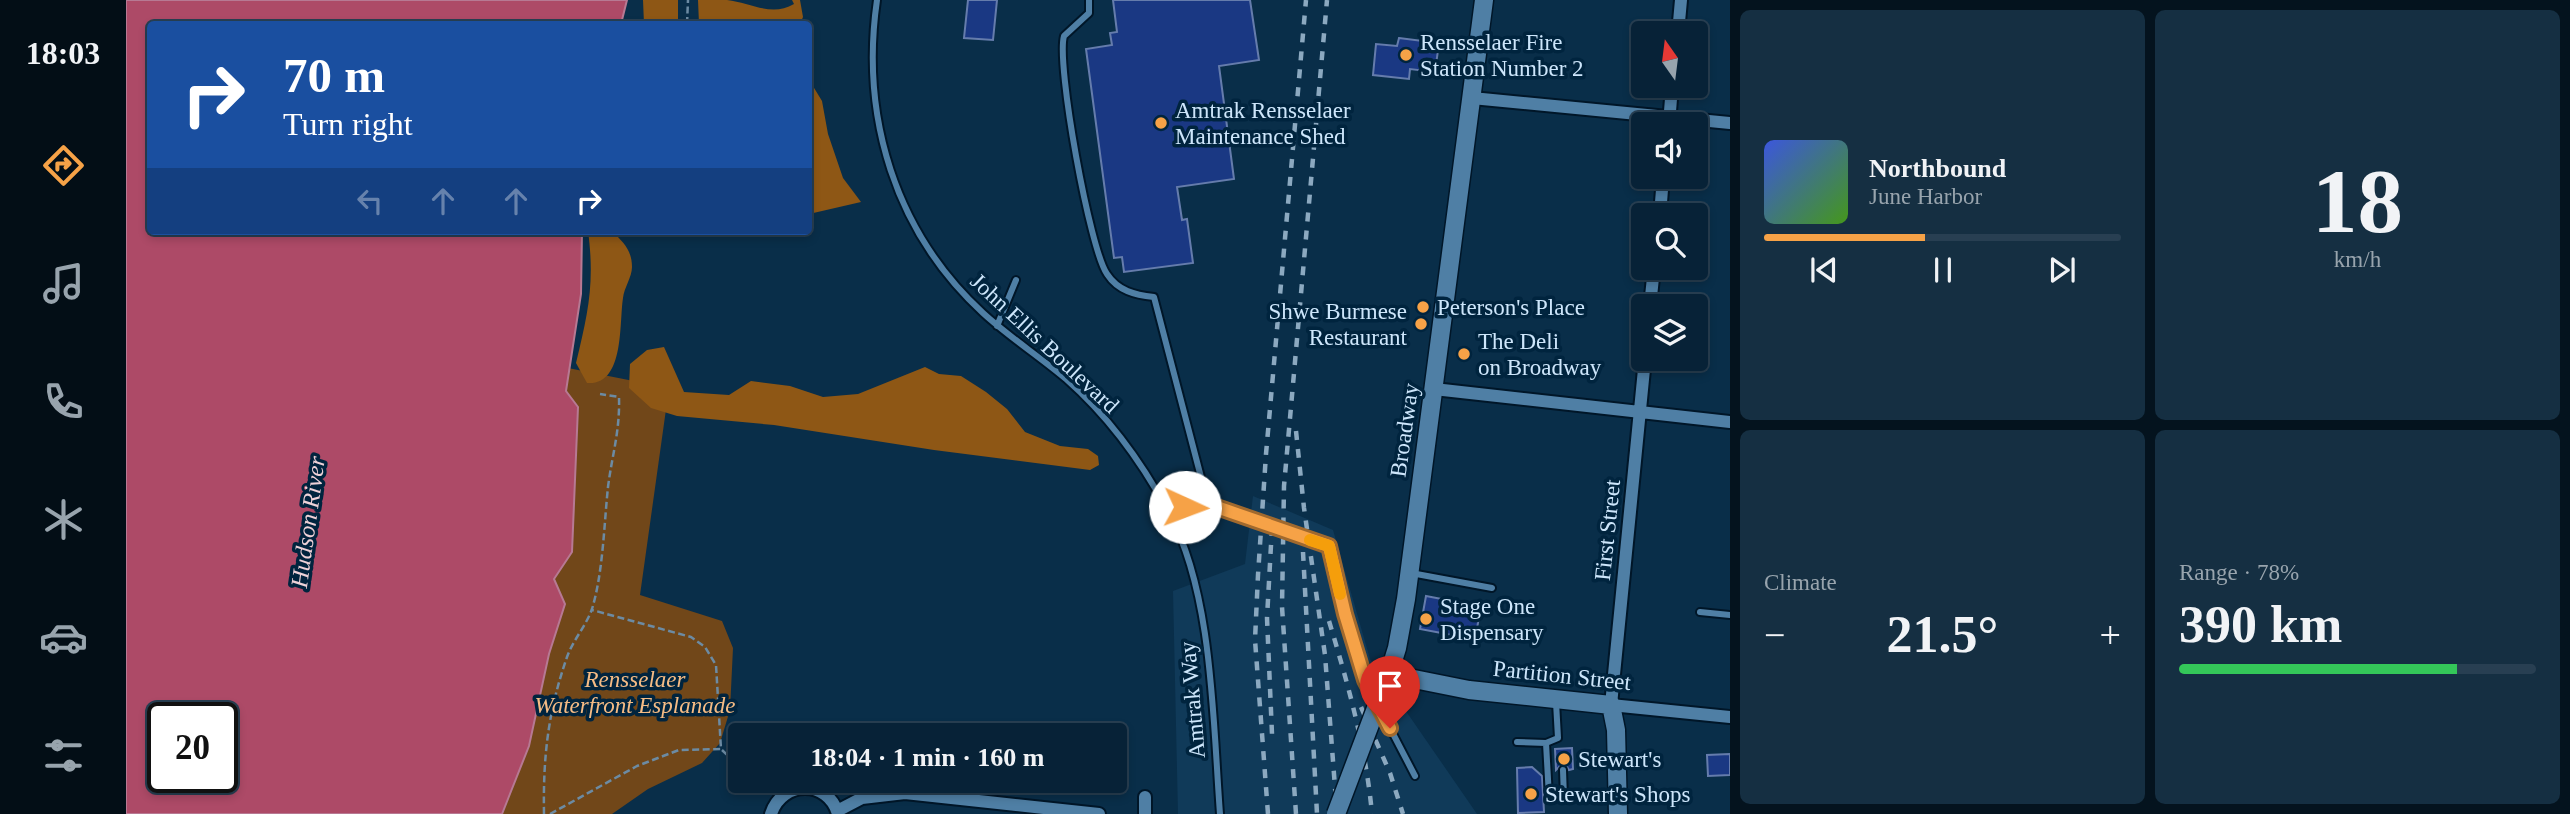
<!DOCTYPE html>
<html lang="en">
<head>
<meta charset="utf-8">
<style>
	body { margin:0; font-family:"Times New Roman",serif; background:#152f42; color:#f1f3f6; height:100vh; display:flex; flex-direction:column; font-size:26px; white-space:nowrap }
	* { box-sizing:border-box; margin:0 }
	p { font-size:23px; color:#98a4ad }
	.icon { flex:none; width:38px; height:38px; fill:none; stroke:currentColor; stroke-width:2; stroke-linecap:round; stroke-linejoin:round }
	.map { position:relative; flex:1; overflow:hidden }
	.details { display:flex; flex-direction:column; gap:10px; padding:10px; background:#04131e; width:840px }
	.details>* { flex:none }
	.top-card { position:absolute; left:21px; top:21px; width:665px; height:214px; border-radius:7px; box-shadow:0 4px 10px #0003,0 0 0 2px #283f52; background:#1a4fa0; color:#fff; overflow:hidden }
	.needle { width:46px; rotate:346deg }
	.fabs { position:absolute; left:1505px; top:21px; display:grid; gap:14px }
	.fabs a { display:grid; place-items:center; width:77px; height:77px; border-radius:7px; background:#072237; box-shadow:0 4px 10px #0003,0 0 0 2px #283f52; font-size:35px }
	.speed { position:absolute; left:21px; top:702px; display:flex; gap:14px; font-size:35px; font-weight:700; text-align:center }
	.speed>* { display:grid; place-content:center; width:91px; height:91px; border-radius:50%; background:#072237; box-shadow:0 4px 10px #0003,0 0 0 2px #283f52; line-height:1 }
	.speed .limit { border:4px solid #111; border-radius:10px; background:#fff; color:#111 }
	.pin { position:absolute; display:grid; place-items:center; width:60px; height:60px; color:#fff; margin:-72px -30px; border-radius:50% 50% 50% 0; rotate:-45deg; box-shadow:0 0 7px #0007 }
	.pin .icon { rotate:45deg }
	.me { position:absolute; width:77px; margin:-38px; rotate:92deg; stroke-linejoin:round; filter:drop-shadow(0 0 5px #0008) }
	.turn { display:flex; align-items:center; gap:24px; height:147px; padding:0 21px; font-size:32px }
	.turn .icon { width:91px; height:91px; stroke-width:2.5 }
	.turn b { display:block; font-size:49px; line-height:60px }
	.lanes { display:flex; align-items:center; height:66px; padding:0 21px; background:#0003; justify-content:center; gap:35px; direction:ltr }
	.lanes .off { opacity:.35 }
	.big { font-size:52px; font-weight:800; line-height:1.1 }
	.details .tile { flex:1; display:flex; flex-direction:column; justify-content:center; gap:10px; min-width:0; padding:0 24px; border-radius:10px; background:#152f42 }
	.details .dial { align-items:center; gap:0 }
	.dial b { font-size:91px; line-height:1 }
	.song { display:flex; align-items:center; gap:21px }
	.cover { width:84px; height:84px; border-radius:10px; background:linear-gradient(135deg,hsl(230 70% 55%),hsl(100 70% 35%)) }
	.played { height:7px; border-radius:4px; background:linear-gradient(90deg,#f6a247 45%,#283f52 45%) }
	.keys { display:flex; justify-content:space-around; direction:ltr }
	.heat { display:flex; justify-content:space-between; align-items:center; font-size:38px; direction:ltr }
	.charge { height:10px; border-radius:5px; background:linear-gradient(90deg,#34c759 78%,#283f52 0) }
	.details .tiles { flex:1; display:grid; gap:10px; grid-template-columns:repeat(2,1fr) }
	.trip { position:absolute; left:602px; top:723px; width:399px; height:70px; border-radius:7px; background:#072237; box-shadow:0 4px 10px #0003,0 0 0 2px #283f52; font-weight:800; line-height:70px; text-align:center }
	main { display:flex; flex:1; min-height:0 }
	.dock { display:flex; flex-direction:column; width:126px; justify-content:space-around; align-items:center; background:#030e16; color:#98a4ad }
	.dock .icon { width:49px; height:49px }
	.dock .on { color:#f6a247 }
	.dock b { font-size:32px; color:#f1f3f6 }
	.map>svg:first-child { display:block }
	.built { fill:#103a59 }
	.green { fill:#714719 }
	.forest { fill:#8e5715 }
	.water { fill:#ad4a67; stroke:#b77993; stroke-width:2; fill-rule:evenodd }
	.building { fill:#1a3883; stroke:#657cac; stroke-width:2 }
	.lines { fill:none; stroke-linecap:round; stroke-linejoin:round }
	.lane-casing { stroke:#001628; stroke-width:10 }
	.street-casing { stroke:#001628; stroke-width:16 }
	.secondary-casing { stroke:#001628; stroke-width:21 }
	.path { stroke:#6c8ba3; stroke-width:2.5; stroke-dasharray:7 3.5; stroke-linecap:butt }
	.lane { stroke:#4f7fa5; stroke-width:6 }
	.street { stroke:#4f7fa5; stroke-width:12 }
	.secondary { stroke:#4f7fa5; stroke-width:18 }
	.rail { stroke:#8ca9c0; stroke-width:4.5; stroke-dasharray:9 9; stroke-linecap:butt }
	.secondary-bridge-casing { stroke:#001628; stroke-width:21; stroke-linecap:butt }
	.secondary-bridge { stroke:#4f7fa5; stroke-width:18 }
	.route-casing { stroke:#a0692e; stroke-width:18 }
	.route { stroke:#f6a247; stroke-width:12 }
	.slow { stroke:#f59e0b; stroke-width:12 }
	.poi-dot { fill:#f6a247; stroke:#00243e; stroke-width:2.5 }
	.labels { text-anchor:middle; stroke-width:7; stroke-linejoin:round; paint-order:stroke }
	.poi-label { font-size:23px; fill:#cde6fb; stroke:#00243e; text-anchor:start }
	.street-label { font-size:23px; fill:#cde6fb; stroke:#00243e }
	.park-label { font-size:23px; font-style:italic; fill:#f5bc85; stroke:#00243e }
	.water-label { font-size:24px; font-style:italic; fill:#eed2d8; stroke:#00243e }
</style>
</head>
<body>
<main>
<nav class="dock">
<b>18:03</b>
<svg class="icon on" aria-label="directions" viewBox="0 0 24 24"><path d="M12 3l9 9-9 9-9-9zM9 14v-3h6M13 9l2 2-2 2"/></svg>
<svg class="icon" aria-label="music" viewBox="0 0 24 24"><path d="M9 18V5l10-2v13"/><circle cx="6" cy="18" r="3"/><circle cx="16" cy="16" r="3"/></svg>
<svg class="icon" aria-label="phone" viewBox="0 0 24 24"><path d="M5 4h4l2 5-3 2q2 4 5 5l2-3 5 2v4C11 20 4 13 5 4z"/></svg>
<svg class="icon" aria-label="climate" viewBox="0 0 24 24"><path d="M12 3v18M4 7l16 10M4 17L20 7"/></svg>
<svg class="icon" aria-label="car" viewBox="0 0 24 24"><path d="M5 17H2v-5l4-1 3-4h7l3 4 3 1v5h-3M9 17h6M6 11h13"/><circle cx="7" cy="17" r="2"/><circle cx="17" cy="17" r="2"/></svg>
<svg class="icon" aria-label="filters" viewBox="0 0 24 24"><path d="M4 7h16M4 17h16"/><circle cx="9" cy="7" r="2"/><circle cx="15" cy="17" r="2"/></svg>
</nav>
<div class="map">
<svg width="1604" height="814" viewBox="0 0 1604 814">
	<rect width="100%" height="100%" fill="#092e49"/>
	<path class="built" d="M1127,496L1207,530L1244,659L1351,814H1052L1047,591L1119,564Z"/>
	<path class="green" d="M442,368L543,388L514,595L596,621L607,648L604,710L594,743L576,763L522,789L486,814H376L403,746L423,654L439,604L428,579L446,552L452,407L440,391Z"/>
	<path class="forest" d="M517,0H552V24H518Z
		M572,0C582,0 592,0 601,0C625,3 646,17 668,4L666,0H674L677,17L674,24H573Z
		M682,78L696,101L702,134L717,178L735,202L683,214Z
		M462,231H486C497,242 506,250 506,267C506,277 498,288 497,298C493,323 499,386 461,383L450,363C462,313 469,283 462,231Z
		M538,347L558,392L603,395L625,381L664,386L697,397L732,394L799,367L813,374L835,376L860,392L881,409L899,432L934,446L962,449L972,456L973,465L964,470L808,450L648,425L551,416L525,408L503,388L504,364L521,350Z"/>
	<path class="water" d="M0,0H501L495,24H24V231H456L455,294L440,391L452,407L446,552L428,579L439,604L423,654L403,746L376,814H0ZM37,718H96V777H37Z"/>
	<path class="building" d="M842,0H871L867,40L838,38Z
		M987,0H1124L1133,60L1093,66L1108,179L1051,187L1056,220L1061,219L1067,263L998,272L996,257L988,258L960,49L986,45L984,33L991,32Z
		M1273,38L1313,43L1309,72L1284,69L1283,79L1247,75L1250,44L1271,46Z
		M1300,596L1347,605L1346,609L1354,610L1351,629L1344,628L1342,638L1294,629Z
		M1446,748L1447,769L1443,770L1440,765L1436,764L1430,770L1429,749Z
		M1604,754V775L1582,776L1581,755Z
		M1406,767L1416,776L1418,812L1392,813L1391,768Z"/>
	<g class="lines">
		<g class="lane-casing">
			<path id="lane" d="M751,0C734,117 769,232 857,313C883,337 913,356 940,379C982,416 1017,464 1043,513C1087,593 1087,723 1094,814
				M963,0V13L938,36C930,64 964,250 981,274C992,291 1009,295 1028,297L1082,504
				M871,326L890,280
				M1045,516L1065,504L1076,503L1203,546L1219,614L1239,680L1289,776
				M1285,573L1366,588
				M1574,612L1604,615
				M1430,702L1432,738L1420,743L1423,797L1491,800
				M1391,742L1420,743
				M1437,770L1438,798"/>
		</g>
		<g class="street-casing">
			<path id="street" d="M1552,33L1555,0
				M1346,98L1604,123
				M1543,124L1546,86
				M1534,215L1537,177
				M1524,306L1528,268
				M1519,359L1485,705L1604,717
				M1308,389L1604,422
				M711,811L736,798L779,793L973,814
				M645,814C656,780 702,779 712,814
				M1019,814V797"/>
		</g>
		<g class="secondary-casing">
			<path id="secondary" d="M1358,0L1280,599L1271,648L1263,674L1343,690L1485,705L1490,730L1492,814"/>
		</g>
		<path class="path" d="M561,24L562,0
			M596,750L614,767
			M630,780L644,793
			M418,814C417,756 422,712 441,657C447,640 460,626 466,609C477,573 478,525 482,487C486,455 494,432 493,397L474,394
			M424,814L511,766L553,750L595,749L590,665L579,647L565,637L466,610"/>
		<use href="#lane" class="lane"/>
		<use href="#street" class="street"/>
		<use href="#secondary" class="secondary"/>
		<path class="rail" d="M1170,431L1178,508L1199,655L1211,814
			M1146,527L1141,618L1146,734
			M1177,552L1191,814
			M1203,621C1222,684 1240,748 1246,814
			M1235,707L1264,773L1277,814
			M1142,814L1129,640L1132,575L1140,454L1180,0
			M1170,814L1156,607L1158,486L1201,0"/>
		<g class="secondary-bridge-casing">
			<path id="secondary-bridge" d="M1210,814L1263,674"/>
		</g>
		<use href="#secondary-bridge" class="secondary-bridge"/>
	</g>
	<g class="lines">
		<g class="route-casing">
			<path id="route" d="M1059,507L1071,503L1082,504L1203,546L1219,614L1239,680L1264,728"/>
		</g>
		<use href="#route" class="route"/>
		<path class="slow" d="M1184,540L1203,546L1214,594"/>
	</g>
	<g class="poi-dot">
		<circle cx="1280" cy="55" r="7"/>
		<circle cx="1035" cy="123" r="7"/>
		<circle cx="1297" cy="307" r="7"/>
		<circle cx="1295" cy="324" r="7"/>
		<circle cx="1338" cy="354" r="7"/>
		<circle cx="1300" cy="619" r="7"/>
		<circle cx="1438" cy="759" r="7"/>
		<circle cx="1405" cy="794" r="7"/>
	</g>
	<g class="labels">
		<g class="poi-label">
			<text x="1294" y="50">Rensselaer Fire<tspan x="1294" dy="26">Station Number 2</tspan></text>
			<text x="1049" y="118">Amtrak Rensselaer<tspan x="1049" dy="26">Maintenance Shed</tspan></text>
			<text x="1311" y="315">Peterson's Place</text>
			<text x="1281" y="319" text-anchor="end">Shwe Burmese<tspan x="1281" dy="26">Restaurant</tspan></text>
			<text x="1352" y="349">The Deli<tspan x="1352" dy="26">on Broadway</tspan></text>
			<text x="1314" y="614">Stage One<tspan x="1314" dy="26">Dispensary</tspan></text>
			<text x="1452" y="767">Stewart's</text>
			<text x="1419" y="802">Stewart's Shops</text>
		</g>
		<g class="street-label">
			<text transform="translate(919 343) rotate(43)" y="8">John Ellis Boulevard</text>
			<text transform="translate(1278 430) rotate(-82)" y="8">Broadway</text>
			<text transform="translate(1481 530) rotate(-84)" y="8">First Street</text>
			<text transform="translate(1436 675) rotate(6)" y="8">Partition Street</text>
			<text transform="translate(1066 700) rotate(-95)" y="8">Amtrak Way</text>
		</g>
		<g class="park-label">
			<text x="509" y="687">Rensselaer<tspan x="509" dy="26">Waterfront Esplanade</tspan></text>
		</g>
		<g class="water-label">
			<text transform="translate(182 522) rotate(-82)" y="8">Hudson River</text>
		</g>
	</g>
</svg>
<div class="fabs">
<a><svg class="needle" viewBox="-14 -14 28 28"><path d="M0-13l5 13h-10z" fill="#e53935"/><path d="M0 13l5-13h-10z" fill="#98a4ad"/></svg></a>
<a><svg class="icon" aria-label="sound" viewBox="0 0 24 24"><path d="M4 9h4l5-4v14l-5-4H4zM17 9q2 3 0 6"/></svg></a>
<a><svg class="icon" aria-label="search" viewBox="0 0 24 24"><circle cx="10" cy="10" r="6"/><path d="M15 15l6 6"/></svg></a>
<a><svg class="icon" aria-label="layers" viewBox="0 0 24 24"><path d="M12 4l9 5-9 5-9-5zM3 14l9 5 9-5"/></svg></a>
</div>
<div class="speed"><div class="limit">20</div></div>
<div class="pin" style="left:1264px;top:728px;background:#d93025"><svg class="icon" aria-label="arrive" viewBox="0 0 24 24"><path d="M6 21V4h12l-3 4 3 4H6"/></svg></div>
<svg class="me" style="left:1059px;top:507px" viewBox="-20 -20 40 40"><circle r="19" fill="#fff"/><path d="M0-13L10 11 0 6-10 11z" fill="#f6a247"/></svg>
<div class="trip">18:04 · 1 min · 160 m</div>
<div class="top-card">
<div class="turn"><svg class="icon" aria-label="right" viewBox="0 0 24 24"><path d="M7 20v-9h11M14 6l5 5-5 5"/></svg><div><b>70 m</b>Turn right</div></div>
<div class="lanes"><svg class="icon off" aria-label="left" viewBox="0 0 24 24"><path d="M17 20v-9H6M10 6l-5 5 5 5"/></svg><svg class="icon off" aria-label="ahead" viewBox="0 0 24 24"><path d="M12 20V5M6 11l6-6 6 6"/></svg><svg class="icon off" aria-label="ahead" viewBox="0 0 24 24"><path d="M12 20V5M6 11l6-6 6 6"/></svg><svg class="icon" aria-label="right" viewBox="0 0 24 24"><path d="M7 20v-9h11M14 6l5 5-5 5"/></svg></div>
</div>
</div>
<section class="details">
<div class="tiles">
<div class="tile">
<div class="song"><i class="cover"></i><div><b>Northbound</b><p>June Harbor</p></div></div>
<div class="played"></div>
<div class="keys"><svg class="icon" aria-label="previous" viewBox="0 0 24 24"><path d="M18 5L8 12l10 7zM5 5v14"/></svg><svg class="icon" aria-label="pause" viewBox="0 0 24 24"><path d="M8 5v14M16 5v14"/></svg><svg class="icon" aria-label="next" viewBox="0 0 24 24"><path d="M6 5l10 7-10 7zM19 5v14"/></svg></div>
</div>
<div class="tile dial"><b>18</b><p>km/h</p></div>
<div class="tile"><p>Climate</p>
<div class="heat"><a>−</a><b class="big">21.5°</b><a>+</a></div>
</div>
<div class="tile"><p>Range · 78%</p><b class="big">390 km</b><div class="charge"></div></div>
</div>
</section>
</main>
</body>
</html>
